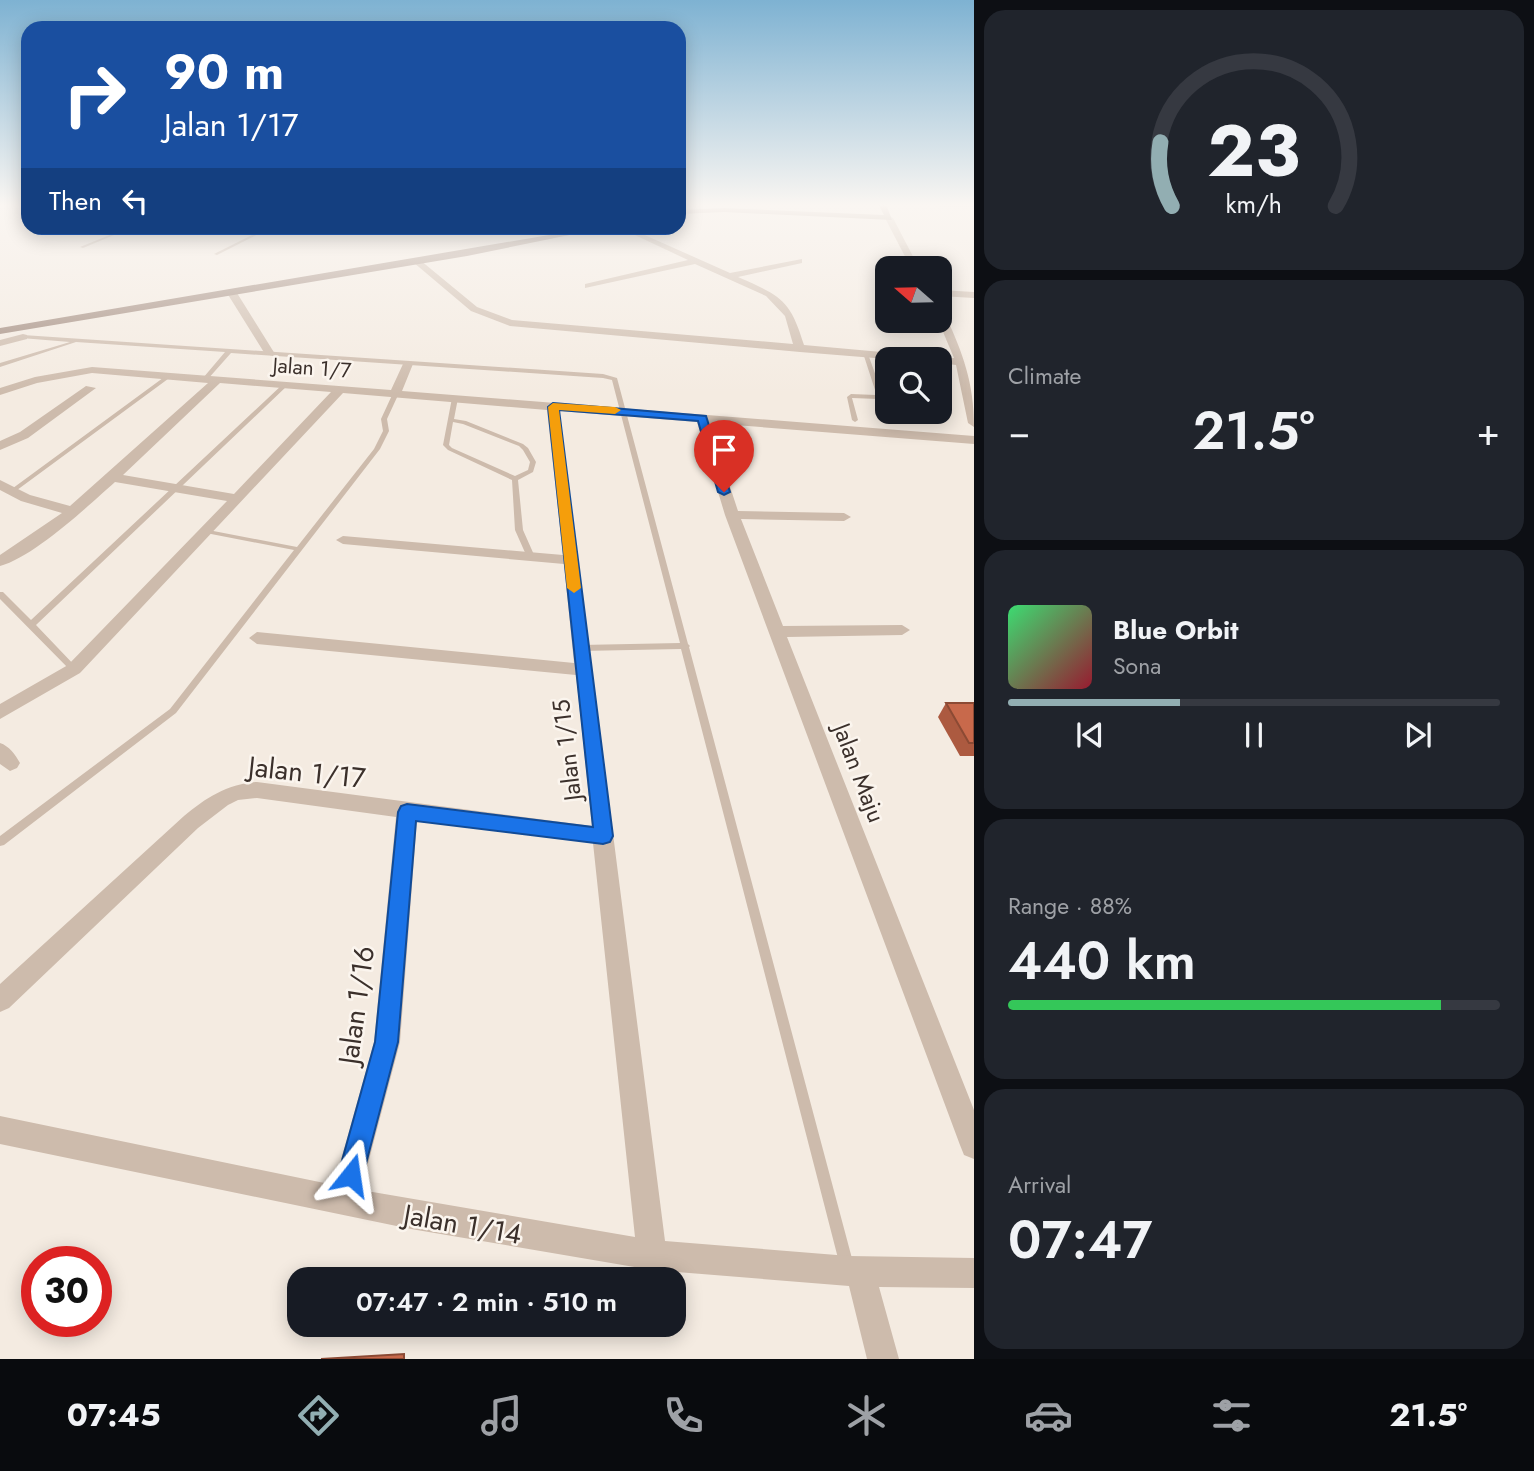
<!DOCTYPE html>
<html lang="en">
<head>
<meta charset="utf-8">
<style>
	body { margin:0; font-family:Jost,sans-serif; background:#20242c; color:#f1f3f6; height:100vh; display:flex; flex-direction:column; font-size:26px; white-space:nowrap }
	* { box-sizing:border-box; margin:0 }
	p { font-size:23px; color:#9ea1a6 }
	.icon { flex:none; width:38px; height:38px; fill:none; stroke:currentColor; stroke-width:2; stroke-linecap:round; stroke-linejoin:round }
	.map { position:relative; flex:1; overflow:hidden }
	.drawer { display:flex; flex-direction:column; gap:10px; padding:10px; background:#0d0f14; width:560px }
	.drawer>* { flex:none }
	.banner { position:absolute; left:21px; top:21px; width:665px; height:214px; border-radius:21px; box-shadow:0 4px 18px #0003; background:#1a4fa0; color:#fff; overflow:hidden }
	.needle { width:46px; rotate:290deg }
	.tools { position:absolute; left:875px; top:256px; display:grid; gap:14px }
	.tools a { display:grid; place-items:center; width:77px; height:77px; border-radius:14px; background:#171b24; box-shadow:0 4px 18px #0003; font-size:35px }
	.speed { position:absolute; left:21px; top:1246px; display:flex; gap:14px; font-size:35px; font-weight:700; text-align:center }
	.speed>* { display:grid; place-content:center; width:91px; height:91px; border-radius:50%; background:#171b24; box-shadow:0 4px 18px #0003; line-height:1 }
	.speed .limit { border:10px solid #d22; background:#fff; color:#111 }
	.pin { position:absolute; display:grid; place-items:center; width:60px; height:60px; color:#fff; margin:-72px -30px; border-radius:50% 50% 50% 0; rotate:-45deg; box-shadow:0 0 7px #0007 }
	.pin .icon { rotate:45deg }
	.me { position:absolute; width:77px; margin:-38px; rotate:15deg; stroke-linejoin:round; filter:drop-shadow(0 0 5px #0008) }
	.turn { display:flex; align-items:center; gap:24px; height:147px; padding:0 28px; font-size:32px }
	.turn .icon { width:91px; height:91px; stroke-width:2.5 }
	.turn b { display:block; font-size:49px; line-height:60px }
	.then { display:flex; align-items:center; height:66px; padding:0 28px; background:#0003; gap:14px; font-size:26px }
	.big { font-size:52px; font-weight:600; line-height:1.1 }
	.drawer .card { flex:1; display:flex; flex-direction:column; justify-content:center; gap:10px; min-width:0; padding:0 24px; border-radius:21px; background:#20242c }
	.drawer .dial { align-items:center; gap:0 }
	.dial svg { height:182px; overflow:visible; fill:none; stroke:#363941; stroke-width:7; stroke-linecap:round; text-anchor:middle }
	.dial text { fill:#f1f3f6; stroke:none }
	.song { display:flex; align-items:center; gap:21px }
	.cover { width:84px; height:84px; border-radius:10px; background:linear-gradient(135deg,hsl(140 70% 55%),hsl(350 70% 35%)) }
	.played { height:7px; border-radius:4px; background:linear-gradient(90deg,#92aeb2 35%,#363941 35%) }
	.keys { display:flex; justify-content:space-around; direction:ltr }
	.heat { display:flex; justify-content:space-between; align-items:center; font-size:38px; direction:ltr }
	.charge { height:10px; border-radius:5px; background:linear-gradient(90deg,#34c759 88%,#363941 0) }
	.trip { position:absolute; left:287px; top:1267px; width:399px; height:70px; border-radius:21px; background:#171b24; box-shadow:0 4px 18px #0003; font-weight:600; line-height:70px; text-align:center }
	.tabs { display:flex; height:112px; justify-content:space-around; align-items:center; background:#090b0e; color:#9ea1a6 }
	.tabs .icon { width:49px; height:49px }
	.tabs .active { color:#92aeb2 }
	.tabs b { font-size:32px; color:#f1f3f6 }
	main { display:flex; flex:1; min-height:0 }
	.map>svg:first-child { display:block }
	.lines { fill:none; stroke-linecap:round; stroke-linejoin:round }
	.lane { fill:#cdbbac; fill-rule:evenodd }
	.street { fill:#cdbbac; fill-rule:evenodd }
	.secondary { fill:#a18a7d; fill-rule:evenodd }
	.wall { fill:#ac5a40 }
	.building { fill:#c8694b; stroke:#8c4a34; stroke-width:2 }
	.route { fill:#1a73e8; stroke:#114b97; stroke-width:2 }
	.slow { fill:#f59e0b }
	.labels { text-anchor:middle; stroke-width:5; stroke-linejoin:round; paint-order:stroke }
	.far-street-label { font-size:21px; fill:#3b302b; stroke:#fbf5ee }
	.street-label { font-size:24px; fill:#3b302b; stroke:#fbf5ee }
	.near-street-label { font-size:28px; fill:#3b302b; stroke:#fbf5ee }
</style>
</head>
<body>
<main>
<div class="map">
<svg width="974" height="1359" viewBox="0 0 974 1359">
	<rect width="100%" height="100%" fill="#f4ebe1"/>
	<g class="lines">
		<path class="lane" d="M127,228H131L83,248L80,247Z
			M266,228H270L217,255L214,254Z
			M23,335L603,374L617,378L688,644L690,646L689,647L854,1266L852,1271L847,1273L842,1271L840,1266L681,649L581,651L577,648L581,645L680,643L612,380L603,378L231,353L207,380H203V378L225,352L76,342L0,367V363L70,342L21,338L20,337Z
			M863,353L868,354L882,393L881,397L878,399L852,398L858,420L855,422L852,420L847,397L851,394L876,395V393Z
			M167,375L172,376L13,493H9V491Z
			M283,384L288,385L36,625L78,669L74,672L71,671L0,599V592H3L31,620Z
			M396,391L399,393L387,419L389,431L380,449L176,713L4,845L0,846V836L170,709L294,550L206,533H203V529L297,547L374,449L383,431L381,419L393,393Z
			M455,396L458,398L454,419L466,421L523,444L528,448L536,462L533,472L518,480L523,530L535,557L534,559H528L527,557L515,530L512,480L448,450L443,445L452,398ZM453,422L463,424L519,446L523,450L530,462L528,470L515,476L452,448L449,445Z"/>
		<path class="street" d="M931,204H974V207L935,206Z
			M889,216L893,218L919,268H911L885,218Z
			M620,228H629L730,273L802,259V263L738,277C781,296 790,299 804,345L926,356L931,359H887L800,352L510,326L471,311L413,262L420,260L477,307L512,320L793,344L785,316L766,296L695,264L585,288V284L688,260Z
			M940,290L974,292V298L940,296Z
			M229,291L237,293L275,354L274,356L265,354L227,293Z
			M940,311L945,314C963,354 974,382 974,427L968,423L956,365L940,363V359H936L954,358L938,320Z
			M23,334L27,335V339L0,346V340Z
			M408,361L413,364L402,391L974,436V444L709,423L738,511L844,513L851,517L844,521L741,519L783,626L902,625L910,630L902,635L787,637L974,1110V1159L964,1155L960,1145L725,515L697,422L559,411L665,1241L849,1256L974,1258V1288L879,1287L899,1359H867L849,1286L652,1270L411,1229L0,1144V1116L334,1185L374,1042L396,817L257,798L238,800L228,805L198,828L9,1008L0,1012V984L184,816C206,798 227,784 257,782L592,826L576,675L257,644L249,638L257,632L574,663L564,564L343,544L336,540L343,536L563,555L547,410L343,393L80,673L0,719V704L68,665L227,501L115,482C88,506 34,557 0,566V555L62,513L21,501L0,490V480L30,495L70,506L208,383L92,373L37,383L0,395V388L35,377L92,367L391,390L403,364ZM220,383L331,392L234,494L123,475ZM417,820L593,843L635,1237L361,1190L400,1042Z
			M86,386L96,388L28,438L0,450V441L20,432Z
			M0,743C9,746 15,754 20,763L17,768L10,771L0,764Z"/>
		<path class="secondary" d="M878,204H886L892,220L724,212L679,214V210L724,208L884,215Z
			M590,228H604L467,256L0,334V328Z"/>
	</g>
	<path class="wall" d="M946,703H974V756H960L938,717Z"/>
	<path class="building" d="M946,703H974V743H969Z
		M404,1354V1359H321Z"/>
	<linearGradient id="sky" x2="0" y2="1"><stop stop-color="#7eb2d2"/><stop offset="0.52" stop-color="#faf6f2"/><stop offset="1" stop-color="#faf6f2" stop-opacity="0"/></linearGradient>
	<rect width="974" height="394" fill="url(#sky)"/>
	<path class="route" d="M553,403L706,416L730,492L724,495L718,492L698,421L559,410L613,836L610,842L603,844L416,821L398,1042L363,1175L360,1184L351,1188L342,1184L338,1175L375,1042L398,812L401,806L407,804L593,827L548,407Z"/>
	<path class="slow" d="M553,403L615,407L621,410L615,414L559,410L581,588L574,593L567,588L548,407Z"/>
	<g class="labels">
		<g class="far-street-label">
			<text transform="translate(312 368) rotate(4)" y="7">Jalan 1/7</text>
		</g>
		<g class="street-label">
			<text transform="translate(567 750) rotate(-97)" y="8">Jalan 1/15</text>
			<text transform="translate(859 773) rotate(69)" y="8">Jalan Maju</text>
		</g>
		<g class="near-street-label">
			<text transform="translate(307 772) rotate(6)" y="10">Jalan 1/17</text>
			<text transform="translate(356 1005) rotate(-82)" y="10">Jalan 1/16</text>
			<text transform="translate(463 1224) rotate(10)" y="10">Jalan 1/14</text>
		</g>
	</g>
</svg>
<div class="tools">
<a><svg class="needle" viewBox="-14 -14 28 28"><path d="M0-13l5 13h-10z" fill="#e53935"/><path d="M0 13l5-13h-10z" fill="#9ea1a6"/></svg></a>
<a><svg class="icon" aria-label="search" viewBox="0 0 24 24"><circle cx="10" cy="10" r="6"/><path d="M15 15l6 6"/></svg></a>
</div>
<div class="speed"><div class="limit">30</div></div>
<div class="pin" style="left:724px;top:492px;background:#d93025"><svg class="icon" aria-label="arrive" viewBox="0 0 24 24"><path d="M6 21V4h12l-3 4 3 4H6"/></svg></div>
<svg class="me" style="left:351px;top:1175px" viewBox="-20 -20 40 40"><path d="M0-17L14 15 0 8-14 15z" fill="#1a73e8" stroke="#fff" stroke-width="4"/></svg>
<div class="trip">07:47 · 2 min · 510 m</div>
<div class="banner">
<div class="turn"><svg class="icon" aria-label="right" viewBox="0 0 24 24"><path d="M7 20v-9h11M14 6l5 5-5 5"/></svg><div><b>90 m</b>Jalan 1/17</div></div>
<div class="then">Then<svg class="icon" aria-label="left" viewBox="0 0 24 24"><path d="M17 20v-9H6M10 6l-5 5 5 5"/></svg></div>
</div>
</div>
<section class="drawer">
<div class="card dial"><svg viewBox="0 0 100 80">
<path d="M14 69A42 42 0 1 1 86 69"/>
<path d="M14 69A42 42 0 0 1 9 41" stroke="#92aeb2"/>
<text x="50" y="56" font-size="32" font-weight="700">23</text>
<text x="50" y="72" font-size="11">km/h</text>
</svg></div>
<div class="card"><p>Climate</p>
<div class="heat"><a>−</a><b class="big">21.5°</b><a>+</a></div>
</div>
<div class="card">
<div class="song"><i class="cover"></i><div><b>Blue Orbit</b><p>Sona</p></div></div>
<div class="played"></div>
<div class="keys"><svg class="icon" aria-label="previous" viewBox="0 0 24 24"><path d="M18 5L8 12l10 7zM5 5v14"/></svg><svg class="icon" aria-label="pause" viewBox="0 0 24 24"><path d="M8 5v14M16 5v14"/></svg><svg class="icon" aria-label="next" viewBox="0 0 24 24"><path d="M6 5l10 7-10 7zM19 5v14"/></svg></div>
</div>
<div class="card"><p>Range · 88%</p><b class="big">440 km</b><div class="charge"></div></div>
<div class="card"><p>Arrival</p><b class="big">07:47</b></div>
</section>
</main>
<nav class="tabs">
<b>07:45</b>
<svg class="icon active" aria-label="directions" viewBox="0 0 24 24"><path d="M12 3l9 9-9 9-9-9zM9 14v-3h6M13 9l2 2-2 2"/></svg>
<svg class="icon" aria-label="music" viewBox="0 0 24 24"><path d="M9 18V5l10-2v13"/><circle cx="6" cy="18" r="3"/><circle cx="16" cy="16" r="3"/></svg>
<svg class="icon" aria-label="phone" viewBox="0 0 24 24"><path d="M5 4h4l2 5-3 2q2 4 5 5l2-3 5 2v4C11 20 4 13 5 4z"/></svg>
<svg class="icon" aria-label="climate" viewBox="0 0 24 24"><path d="M12 3v18M4 7l16 10M4 17L20 7"/></svg>
<svg class="icon" aria-label="car" viewBox="0 0 24 24"><path d="M5 17H2v-5l4-1 3-4h7l3 4 3 1v5h-3M9 17h6M6 11h13"/><circle cx="7" cy="17" r="2"/><circle cx="17" cy="17" r="2"/></svg>
<svg class="icon" aria-label="filters" viewBox="0 0 24 24"><path d="M4 7h16M4 17h16"/><circle cx="9" cy="7" r="2"/><circle cx="15" cy="17" r="2"/></svg>
<b>21.5°</b>
</nav>
</body>
</html>
